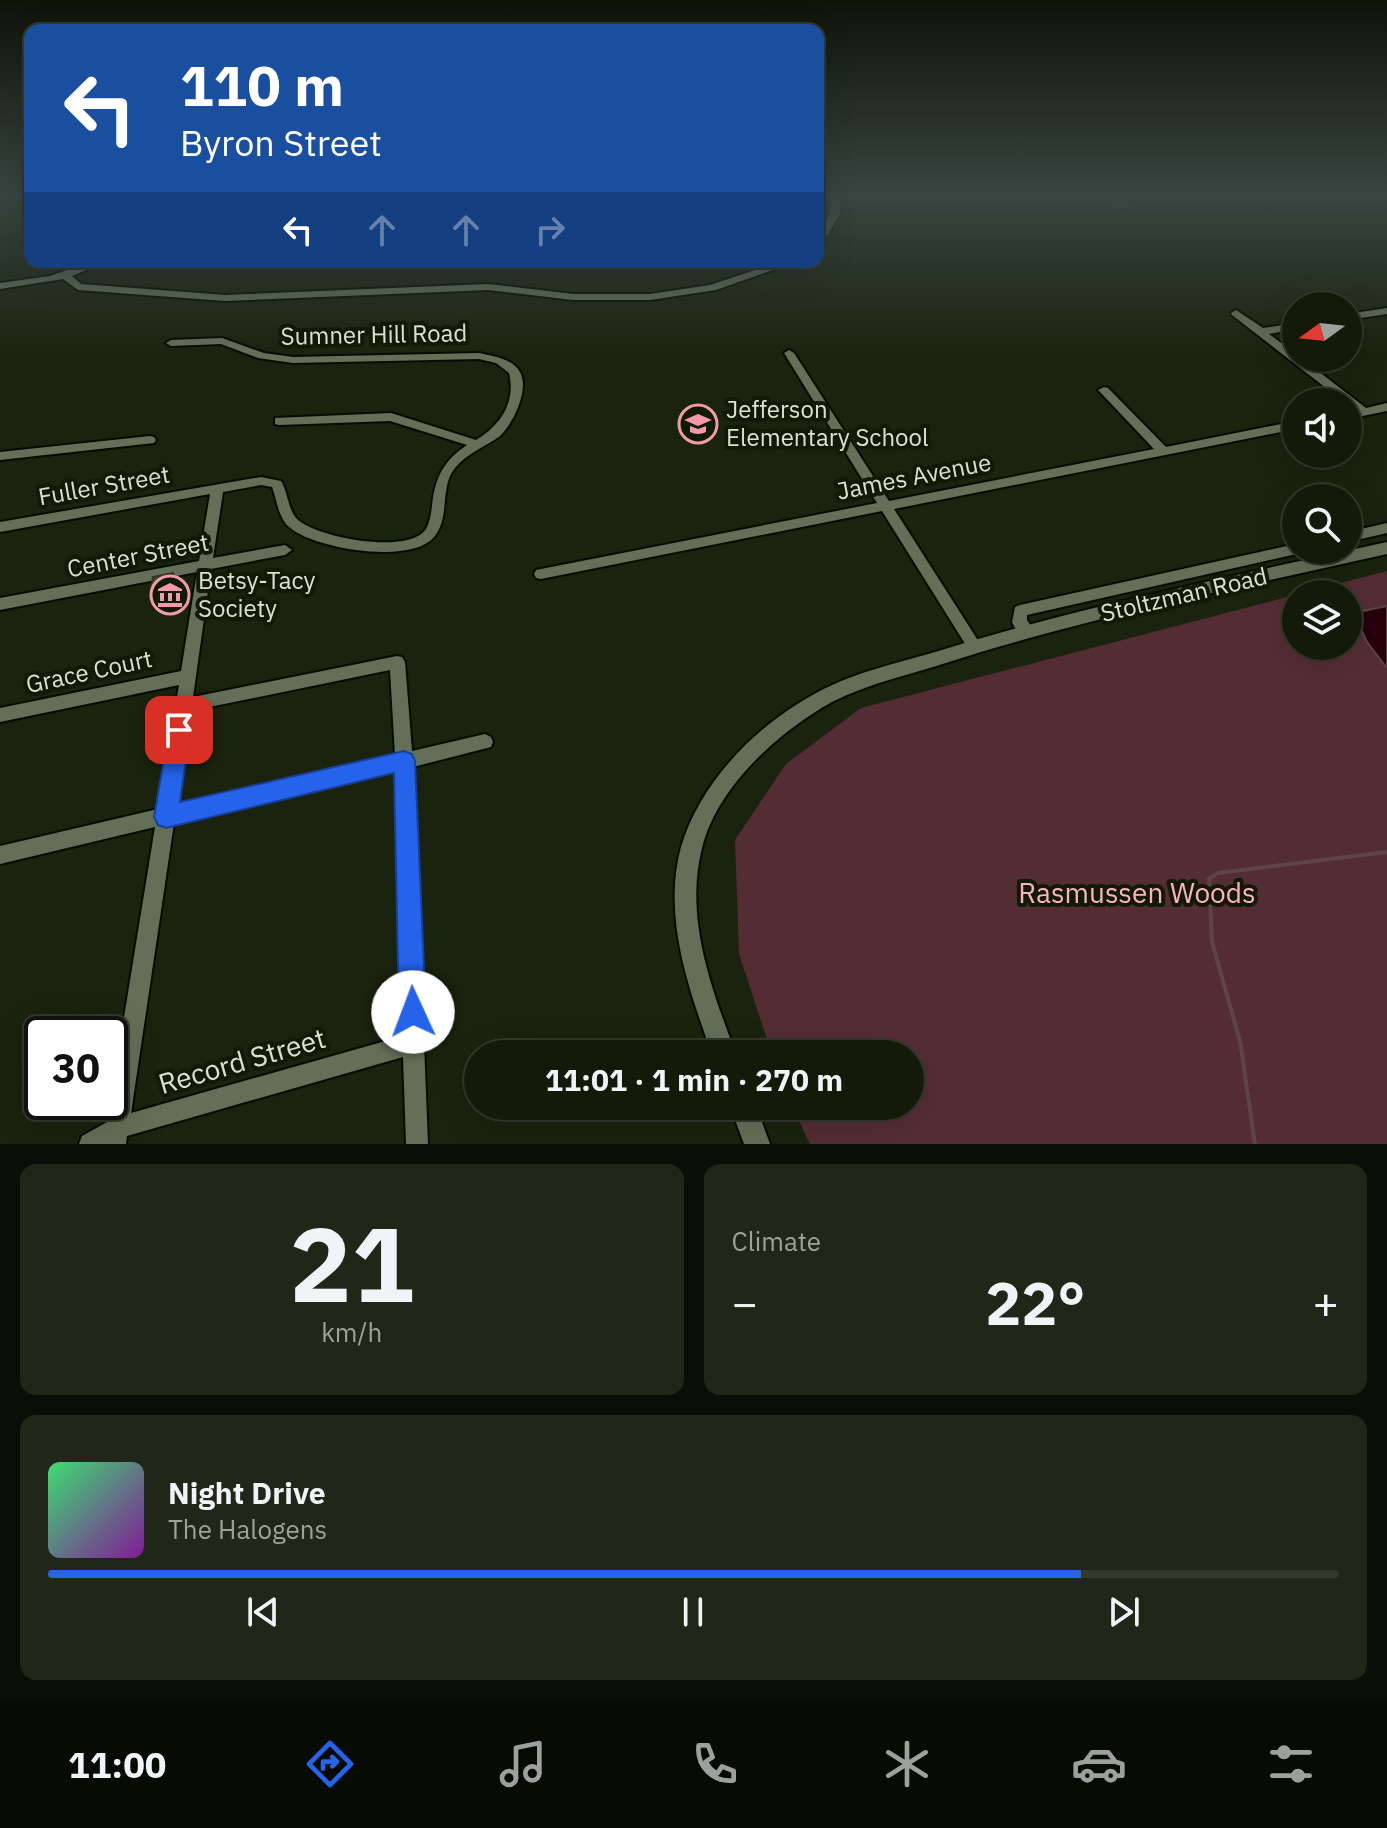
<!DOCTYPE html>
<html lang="en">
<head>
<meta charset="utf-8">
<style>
	body { margin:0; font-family:"IBM Plex Sans",sans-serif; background:#212718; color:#f1f3f6; height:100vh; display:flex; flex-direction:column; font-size:30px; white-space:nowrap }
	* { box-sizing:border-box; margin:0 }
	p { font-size:26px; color:#9da19c }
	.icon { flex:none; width:44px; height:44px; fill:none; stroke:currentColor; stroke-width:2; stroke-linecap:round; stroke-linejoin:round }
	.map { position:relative; height:1144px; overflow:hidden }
	.panel { display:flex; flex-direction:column; gap:20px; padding:20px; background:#0b0e06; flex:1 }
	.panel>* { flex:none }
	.top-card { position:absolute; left:24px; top:24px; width:800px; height:244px; border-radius:16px; box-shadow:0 8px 32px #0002,0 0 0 2px #33382b; background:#1a4fa0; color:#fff; overflow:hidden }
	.needle { width:52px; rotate:255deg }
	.fabs { position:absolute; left:1282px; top:292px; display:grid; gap:16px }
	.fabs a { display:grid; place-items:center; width:80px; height:80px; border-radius:50%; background:#141a0a; box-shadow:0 8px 32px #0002,0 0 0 2px #33382b; font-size:40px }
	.speed { position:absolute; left:24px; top:1016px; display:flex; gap:16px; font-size:40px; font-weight:700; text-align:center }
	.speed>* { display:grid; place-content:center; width:104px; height:104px; border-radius:50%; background:#141a0a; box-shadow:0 8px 32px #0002,0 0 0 2px #33382b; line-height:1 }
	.speed .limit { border:4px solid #111; border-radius:12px; background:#fff; color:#111 }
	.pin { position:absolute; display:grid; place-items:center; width:68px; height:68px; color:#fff; margin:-34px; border-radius:16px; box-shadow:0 4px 12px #0006 }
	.me { position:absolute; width:88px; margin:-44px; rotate:358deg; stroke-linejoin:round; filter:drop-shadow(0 0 6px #0008) }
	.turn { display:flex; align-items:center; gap:28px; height:168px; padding:0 24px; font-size:36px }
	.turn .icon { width:104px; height:104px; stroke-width:2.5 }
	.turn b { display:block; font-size:56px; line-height:68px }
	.lanes { display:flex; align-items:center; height:76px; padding:0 24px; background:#0003; justify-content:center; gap:40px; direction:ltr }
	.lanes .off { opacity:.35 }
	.big { font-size:60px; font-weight:700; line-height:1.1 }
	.panel .widget { flex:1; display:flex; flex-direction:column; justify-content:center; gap:12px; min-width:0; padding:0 28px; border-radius:16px; background:#212718 }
	.panel .dial { align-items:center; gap:0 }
	.dial b { font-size:104px; line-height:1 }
	.song { display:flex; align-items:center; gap:24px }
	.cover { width:96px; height:96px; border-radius:12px; background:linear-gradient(135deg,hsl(140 70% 55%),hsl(290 70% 35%)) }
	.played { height:8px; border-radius:4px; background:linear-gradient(90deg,#2563eb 80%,#33382b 80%) }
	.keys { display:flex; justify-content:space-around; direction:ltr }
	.heat { display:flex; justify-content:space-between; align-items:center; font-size:44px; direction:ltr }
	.panel .tiles { flex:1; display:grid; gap:20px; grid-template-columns:1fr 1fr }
	.widget:last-child { grid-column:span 2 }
	.trip { position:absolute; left:464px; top:1040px; width:460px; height:80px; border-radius:40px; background:#141a0a; box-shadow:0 8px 32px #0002,0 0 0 2px #33382b; font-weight:700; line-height:80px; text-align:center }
	.menu { display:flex; height:128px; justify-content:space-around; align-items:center; background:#080a04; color:#9da19c }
	.menu .icon { width:56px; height:56px }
	.menu .selected { color:#2563eb }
	.menu b { font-size:36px; color:#f1f3f6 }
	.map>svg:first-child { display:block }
	.green { fill:#542d34; fill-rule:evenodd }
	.water { fill:#26010b; stroke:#5c4447; stroke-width:2 }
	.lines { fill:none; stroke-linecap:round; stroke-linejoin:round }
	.stream { stroke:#5c4447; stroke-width:4 }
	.minor-casing { stroke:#050c00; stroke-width:4 }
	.tertiary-casing { stroke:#050c00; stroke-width:4 }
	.minor { fill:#636f57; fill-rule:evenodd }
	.tertiary { fill:#636f57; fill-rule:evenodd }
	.wall { fill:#37402e }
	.shaded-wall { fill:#2d3425 }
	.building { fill:#404b35; stroke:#2d3425; stroke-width:2 }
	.route { fill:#2563eb; stroke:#184099; stroke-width:2 }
	.labels { text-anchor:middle; stroke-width:8; stroke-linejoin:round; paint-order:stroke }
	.street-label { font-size:24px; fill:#dbe2d4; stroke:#111a06 }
	.poi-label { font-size:24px; fill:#dbe2d4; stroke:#111a06; text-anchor:start }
	.near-park-label { font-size:28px; fill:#fdb1be; stroke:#111a06 }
	.near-street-label { font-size:28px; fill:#dbe2d4; stroke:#111a06 }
</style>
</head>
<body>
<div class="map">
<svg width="1387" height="1144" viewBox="0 0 1387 1144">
	<rect width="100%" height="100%" fill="#1a230e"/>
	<path class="green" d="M1387,571V1144H810L792,1106H910V1054H772L739,954L735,840L786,764L861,708ZM1296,594H1348V646H1296Z"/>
	<path class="water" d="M1387,606V667H1386L1367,642L1356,619L1363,611Z"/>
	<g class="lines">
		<path class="stream" d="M1255,1144L1240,1041L1212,942L1209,879L1218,873L1387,852"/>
		<g class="minor-casing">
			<path id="minor" d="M1387,308V314L1348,320V314Z
				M1236,310L1263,328L1296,323V329L1269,334L1296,354V358H1301L1366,408L1387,403V411L1348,419V411L1354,410L1348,405V402H1344L1232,315L1231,313Z
				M222,338L264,353L293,357L479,353C492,356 509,358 518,369C532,386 513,424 500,436C485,447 467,453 455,468C439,487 451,517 434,537C411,565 314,549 289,527C278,517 277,500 272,487L261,485L223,492L213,558L285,545L292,550L285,555L211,569L193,697L397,656L402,657L405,662L412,751L485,734L491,737L493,742L491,747L413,767L428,1144H406L403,1057L127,1136L126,1144H79L82,1136L107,1122L155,827L0,864V846L158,809L179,685L0,722V708L181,671L197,572L0,610V598L199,561L210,494L0,532V522L261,477L281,481C288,492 288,511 298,520C319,538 409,555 426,529C430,522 431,514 432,506C435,478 443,461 467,445L390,421L279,425L275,424V418L391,413L476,440C501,425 516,402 509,373L496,363L479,359L293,363L258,358L221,344L171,346L166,343L171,340ZM390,670L395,755L177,805L190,711ZM396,771L403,1036L131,1113L174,823Z
				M789,350L794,353L889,501L1154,449L1100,392L1098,390L1104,387L1108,388L1166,447L1296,421V429L894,509L979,642L982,646L979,650L974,652L969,650L882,511L541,579L536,578L534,574L536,570L541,569L877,503L784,353Z
				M150,436L154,437L156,440L154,443L0,460V452Z
				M1387,523V533L1348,542V532Z
				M1296,544V550H1302L1301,553L1027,615V620L1035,632L1033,636C1023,640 1016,631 1012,622L1015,607L1020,605Z"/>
		</g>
		<g class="tertiary-casing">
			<path id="tertiary" d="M831,194H841L840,214L822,244L818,245V234L830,214Z
				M90,262H105L72,276L81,284L225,295L488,284L573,294H650L710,285L779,262H795L716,290L650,300H573L488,290L225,301L78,290L63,279L0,289V283L50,276Z
				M1387,542V554C1241,587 1094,616 952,661C913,674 869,683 832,702C778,732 717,787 702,848C684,918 712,990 736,1054H712C689,990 662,916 681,847C701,780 758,724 818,692C857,671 903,662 945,649C1090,604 1239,575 1387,542Z
				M730,1106H756L770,1144H744Z"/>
		</g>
		<use href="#minor" class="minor"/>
		<use href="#tertiary" class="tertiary"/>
	</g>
	<path class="wall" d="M1094,194H1135L1129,208L1116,209Z"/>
	<path class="shaded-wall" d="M1122,194H1135L1129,208L1116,209Z
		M173,573L180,582L178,603L158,607L150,598Z"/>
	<path class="building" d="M173,573L171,594L150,598L153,577Z"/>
	<linearGradient id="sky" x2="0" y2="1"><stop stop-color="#0e1308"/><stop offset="0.55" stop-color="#384541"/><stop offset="1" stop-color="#384541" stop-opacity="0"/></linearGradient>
	<rect width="1387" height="355" fill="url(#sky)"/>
	<path class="route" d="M179,721L187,723L190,730L180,802L404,751L412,754L415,761L426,1012L422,1021L413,1025L403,1021L399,1012L394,773L166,828L158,825L154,817L169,730L172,723Z"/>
	<defs>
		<g id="school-ring" transform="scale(2)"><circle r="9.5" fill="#111a06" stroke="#f39aaa" stroke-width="1.5"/><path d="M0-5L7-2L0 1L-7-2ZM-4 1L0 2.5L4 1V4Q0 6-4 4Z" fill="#f39aaa"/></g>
		<g id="museum-ring" transform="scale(2)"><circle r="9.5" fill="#111a06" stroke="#f39aaa" stroke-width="1.5"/><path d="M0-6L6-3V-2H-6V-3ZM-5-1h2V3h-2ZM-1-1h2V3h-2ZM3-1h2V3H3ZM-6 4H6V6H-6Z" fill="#f39aaa"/></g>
	</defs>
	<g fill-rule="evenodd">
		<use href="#school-ring" x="698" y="424"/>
		<use href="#museum-ring" x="170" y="595"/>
	</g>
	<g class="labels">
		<g class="street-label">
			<text transform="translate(374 335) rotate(-1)" y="8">Sumner Hill Road</text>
			<text transform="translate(914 477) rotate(-11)" y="8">James Avenue</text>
			<text transform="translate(104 486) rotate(-10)" y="8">Fuller Street</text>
			<text transform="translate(138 556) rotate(-11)" y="8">Center Street</text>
			<text transform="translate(1184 595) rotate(-13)" y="8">Stoltzman Road</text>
			<text transform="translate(89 672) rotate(-12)" y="8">Grace Court</text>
		</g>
		<g class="poi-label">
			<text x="726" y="418">Jefferson<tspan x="726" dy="28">Elementary School</tspan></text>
			<text x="198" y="589">Betsy-Tacy<tspan x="198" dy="28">Society</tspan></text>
		</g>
		<g class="near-park-label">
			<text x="1137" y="903">Rasmussen Woods</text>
		</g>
		<g class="near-street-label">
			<text transform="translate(242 1061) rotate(-16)" y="10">Record Street</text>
		</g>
	</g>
</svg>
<div class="fabs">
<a><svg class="needle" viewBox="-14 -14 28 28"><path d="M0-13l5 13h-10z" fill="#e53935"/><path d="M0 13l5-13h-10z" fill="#9da19c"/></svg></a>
<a><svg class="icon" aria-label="sound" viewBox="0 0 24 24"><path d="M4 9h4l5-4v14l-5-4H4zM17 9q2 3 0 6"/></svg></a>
<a><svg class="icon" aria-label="search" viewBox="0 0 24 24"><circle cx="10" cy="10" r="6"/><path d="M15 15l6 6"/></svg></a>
<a><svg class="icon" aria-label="layers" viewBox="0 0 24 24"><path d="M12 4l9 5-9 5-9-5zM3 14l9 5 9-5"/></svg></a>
</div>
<div class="speed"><div class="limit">30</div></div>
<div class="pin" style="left:179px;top:730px;background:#d93025"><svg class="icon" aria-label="arrive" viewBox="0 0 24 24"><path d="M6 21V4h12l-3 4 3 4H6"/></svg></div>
<svg class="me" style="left:413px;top:1012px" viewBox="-20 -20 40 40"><circle r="19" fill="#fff"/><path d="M0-13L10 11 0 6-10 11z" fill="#2563eb"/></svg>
<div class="trip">11:01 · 1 min · 270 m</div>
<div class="top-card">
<div class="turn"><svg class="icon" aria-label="left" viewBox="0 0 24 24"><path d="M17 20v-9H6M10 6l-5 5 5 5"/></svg><div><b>110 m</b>Byron Street</div></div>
<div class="lanes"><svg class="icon" aria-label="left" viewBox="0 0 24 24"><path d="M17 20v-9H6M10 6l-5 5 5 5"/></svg><svg class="icon off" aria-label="ahead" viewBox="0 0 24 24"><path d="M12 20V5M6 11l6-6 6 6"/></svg><svg class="icon off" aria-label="ahead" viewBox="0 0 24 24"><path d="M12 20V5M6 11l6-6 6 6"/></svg><svg class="icon off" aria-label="right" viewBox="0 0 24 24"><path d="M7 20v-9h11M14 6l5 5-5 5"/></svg></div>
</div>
</div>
<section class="panel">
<div class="tiles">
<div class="widget dial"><b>21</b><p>km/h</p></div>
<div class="widget"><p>Climate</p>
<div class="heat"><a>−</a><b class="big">22°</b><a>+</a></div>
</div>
<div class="widget">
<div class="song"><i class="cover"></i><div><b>Night Drive</b><p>The Halogens</p></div></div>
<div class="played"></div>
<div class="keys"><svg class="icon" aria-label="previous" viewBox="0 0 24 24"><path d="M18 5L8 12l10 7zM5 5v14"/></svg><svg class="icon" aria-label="pause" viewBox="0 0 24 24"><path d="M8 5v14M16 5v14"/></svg><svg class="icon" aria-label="next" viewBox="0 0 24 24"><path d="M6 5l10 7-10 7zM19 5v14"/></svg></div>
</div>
</div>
</section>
<nav class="menu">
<b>11:00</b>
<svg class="icon selected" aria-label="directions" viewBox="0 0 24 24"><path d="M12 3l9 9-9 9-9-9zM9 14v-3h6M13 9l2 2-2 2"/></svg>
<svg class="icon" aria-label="music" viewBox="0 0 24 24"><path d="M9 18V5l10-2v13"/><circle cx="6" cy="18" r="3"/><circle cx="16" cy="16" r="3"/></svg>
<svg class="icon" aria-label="phone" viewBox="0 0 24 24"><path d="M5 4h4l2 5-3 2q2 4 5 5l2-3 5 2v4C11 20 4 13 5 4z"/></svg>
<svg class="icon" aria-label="climate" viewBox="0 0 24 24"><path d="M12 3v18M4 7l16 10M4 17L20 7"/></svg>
<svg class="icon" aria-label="car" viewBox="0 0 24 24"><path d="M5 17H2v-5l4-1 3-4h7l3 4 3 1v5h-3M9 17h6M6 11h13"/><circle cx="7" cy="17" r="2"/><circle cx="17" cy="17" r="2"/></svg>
<svg class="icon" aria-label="filters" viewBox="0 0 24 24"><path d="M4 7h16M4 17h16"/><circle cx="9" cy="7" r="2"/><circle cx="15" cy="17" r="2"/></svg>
</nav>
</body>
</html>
